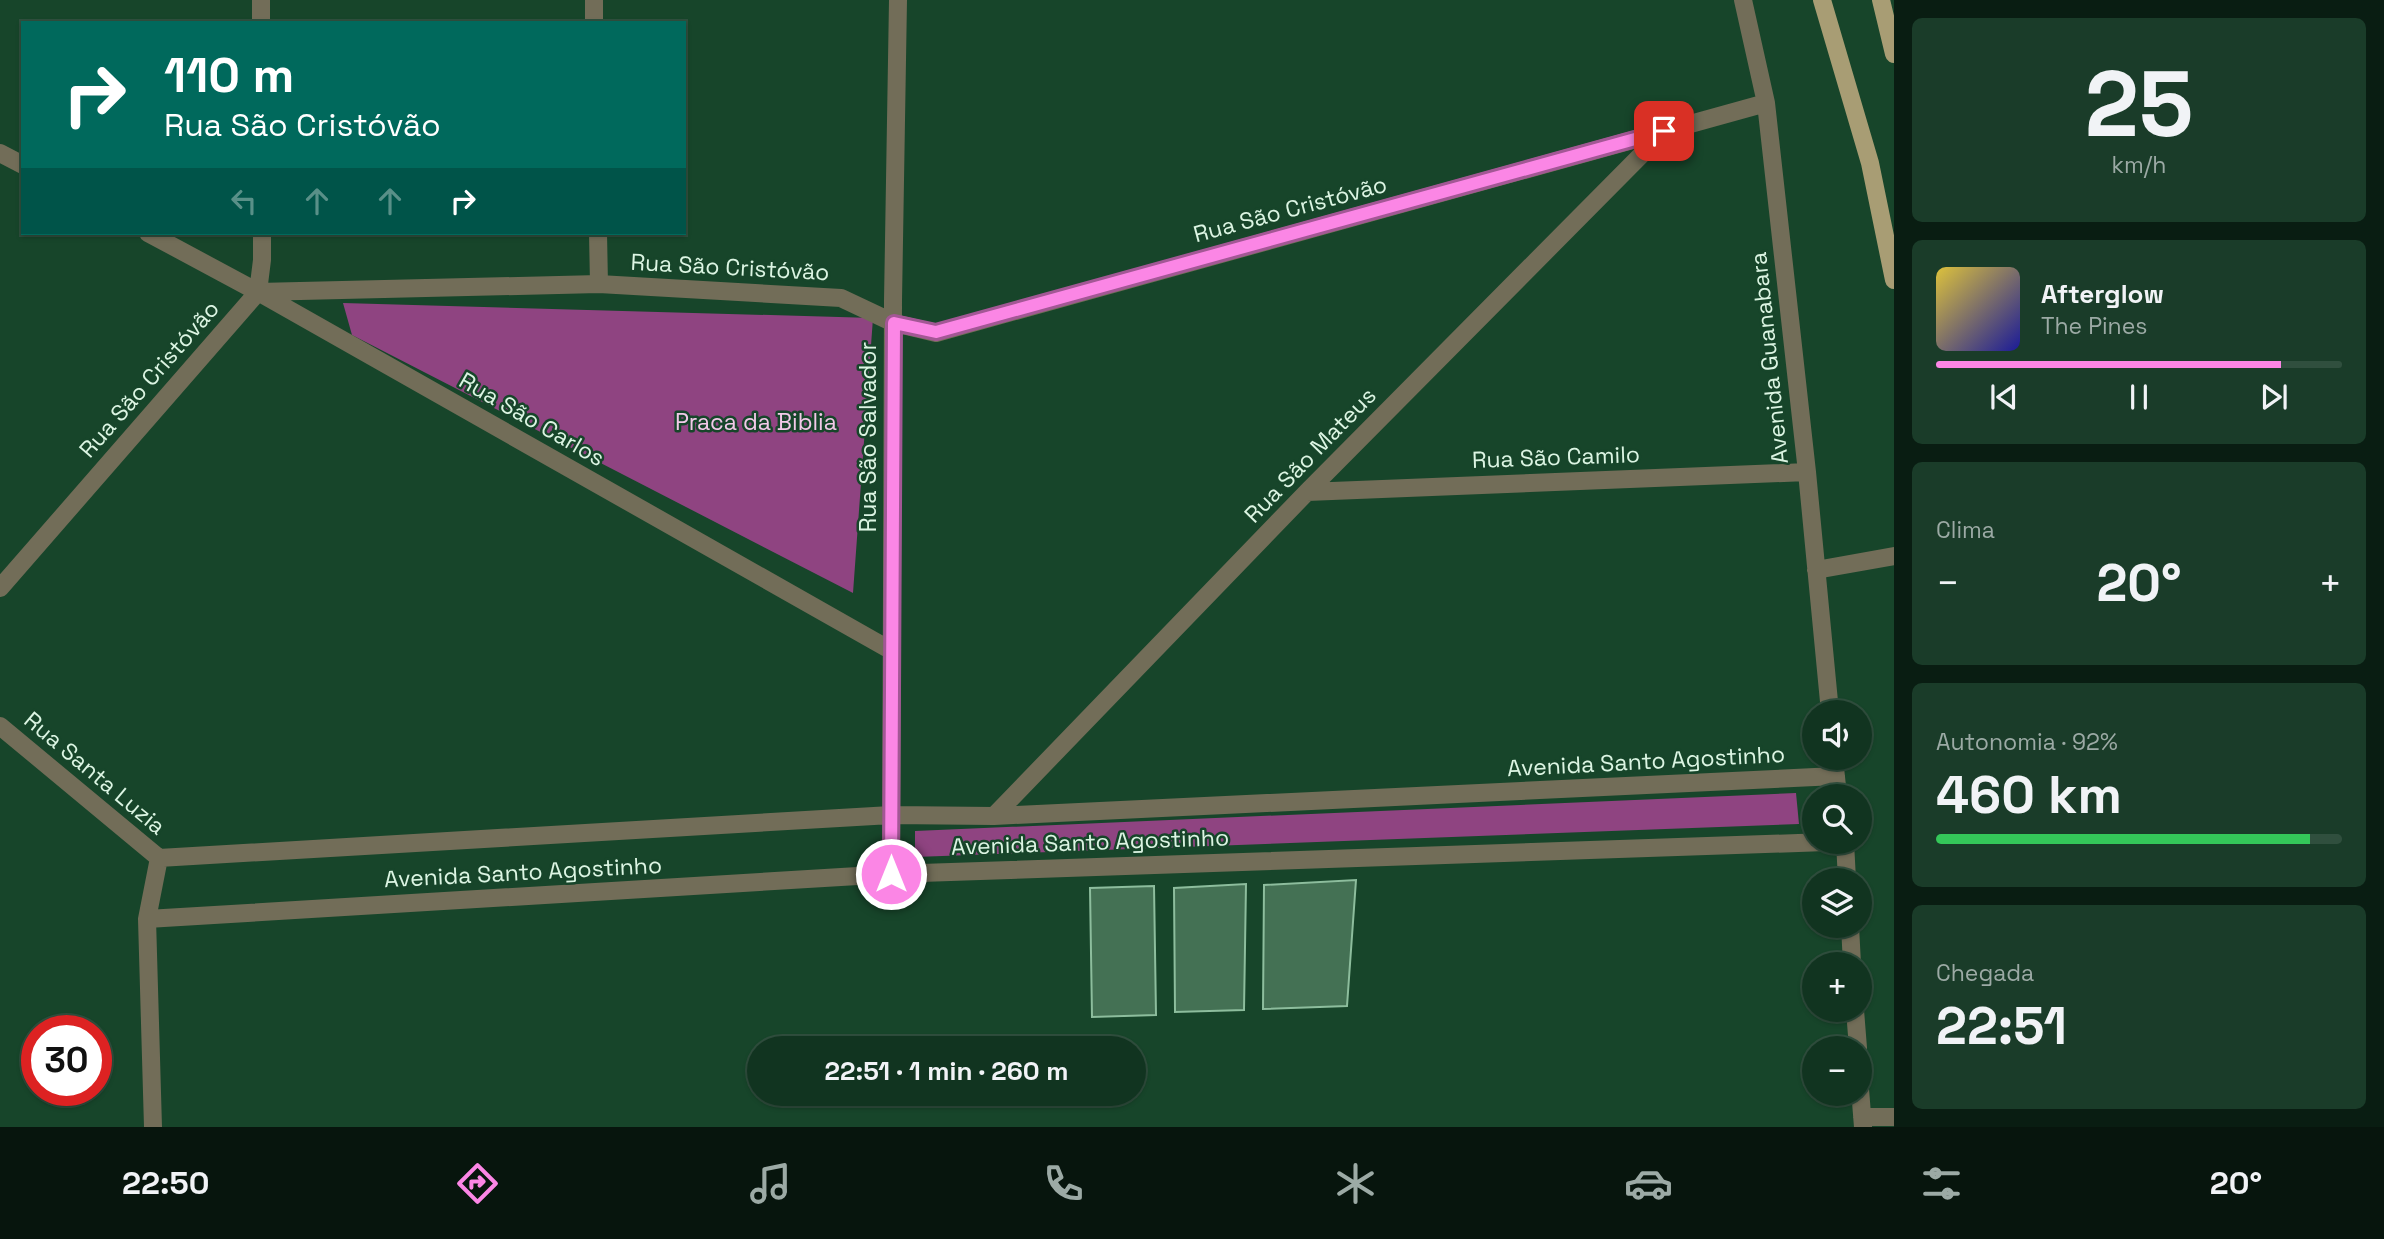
<!DOCTYPE html>
<html lang="pt">
<head>
<meta charset="utf-8">
<style>
	body { margin:0; font-family:"Space Grotesk",sans-serif; background:#1a3c29; color:#f1f3f6; height:100vh; display:flex; flex-direction:column; font-size:26px; white-space:nowrap }
	* { box-sizing:border-box; margin:0 }
	p { font-size:23px; color:#9caaa5 }
	.icon { flex:none; width:38px; height:38px; fill:none; stroke:currentColor; stroke-width:2; stroke-linecap:round; stroke-linejoin:round }
	.map { position:relative; flex:1; overflow:hidden }
	.sheet { display:flex; flex-direction:column; gap:18px; padding:18px; background:#091d12; width:490px }
	.sheet>* { flex:none }
	.top-card { position:absolute; left:21px; top:21px; width:665px; height:214px; border-radius:0px; box-shadow:0 2px 5px #0004,0 0 0 2px #304f3e; background:#00695c; color:#fff; overflow:hidden }
	.controls { position:absolute; left:1802px; top:700px; display:grid; gap:14px }
	.controls a { display:grid; place-items:center; width:70px; height:70px; border-radius:50%; background:#113420; box-shadow:0 2px 5px #0004,0 0 0 2px #304f3e; font-size:35px }
	.speed { position:absolute; left:21px; top:1015px; display:flex; gap:14px; font-size:35px; font-weight:700; text-align:center }
	.speed>* { display:grid; place-content:center; width:91px; height:91px; border-radius:50%; background:#113420; box-shadow:0 2px 5px #0004,0 0 0 2px #304f3e; line-height:1 }
	.speed .limit { border:10px solid #d22; background:#fff; color:#111 }
	.pin { position:absolute; display:grid; place-items:center; width:60px; height:60px; color:#fff; margin:-30px; border-radius:14px; box-shadow:0 4px 10px #0006 }
	.me { position:absolute; width:77px; margin:-38px; rotate:0deg; stroke-linejoin:round; filter:drop-shadow(0 0 5px #0008) }
	.turn { display:flex; align-items:center; gap:24px; height:147px; padding:0 28px; font-size:32px }
	.turn .icon { width:91px; height:91px; stroke-width:2.5 }
	.turn b { display:block; font-size:49px; line-height:60px }
	.lanes { display:flex; align-items:center; height:66px; padding:0 28px; background:#0003; justify-content:center; gap:35px; direction:ltr }
	.lanes .off { opacity:.35 }
	.big { font-size:52px; font-weight:700; line-height:1.1 }
	.sheet .tile { flex:1; display:flex; flex-direction:column; justify-content:center; gap:10px; min-width:0; padding:0 24px; border-radius:10px; background:#1a3c29 }
	.sheet .dial { align-items:center; gap:0 }
	.dial b { font-size:91px; line-height:1 }
	.song { display:flex; align-items:center; gap:21px }
	.cover { width:84px; height:84px; border-radius:10px; background:linear-gradient(135deg,hsl(50 70% 55%),hsl(240 70% 35%)) }
	.played { height:7px; border-radius:4px; background:linear-gradient(90deg,#fb86e5 85%,#304f3e 85%) }
	.keys { display:flex; justify-content:space-around; direction:ltr }
	.heat { display:flex; justify-content:space-between; align-items:center; font-size:38px; direction:ltr }
	.charge { height:10px; border-radius:5px; background:linear-gradient(90deg,#34c759 92%,#304f3e 0) }
	.trip { position:absolute; left:747px; top:1036px; width:399px; height:70px; border-radius:35px; background:#113420; box-shadow:0 2px 5px #0004,0 0 0 2px #304f3e; font-weight:700; line-height:70px; text-align:center }
	.menu { display:flex; height:112px; justify-content:space-around; align-items:center; background:#07150d; color:#9caaa5 }
	.menu .icon { width:49px; height:49px }
	.menu .on { color:#fb86e5 }
	.menu b { font-size:32px; color:#f1f3f6 }
	main { display:flex; flex:1; min-height:0 }
	.map>svg:first-child { display:block }
	.green { fill:#8f4481 }
	.building { fill:#447154; stroke:#8dbd9d; stroke-width:2 }
	.lines { fill:none; stroke-linecap:round; stroke-linejoin:round }
	.minor { stroke:#726d58; stroke-width:18 }
	.primary { stroke:#a89d74; stroke-width:18 }
	.route-casing { stroke:#a35795; stroke-width:18 }
	.route { stroke:#fb86e5; stroke-width:12 }
	.labels { text-anchor:middle; stroke-width:5; stroke-linejoin:round; paint-order:stroke }
	.street-label { font-size:23px; fill:#dcf5e3; stroke:#17452a }
	.park-label { font-size:23px; fill:#f3c9e9; stroke:#17452a }
</style>
</head>
<body>
<main>
<div class="map">
<svg width="1894" height="1127" viewBox="0 0 1894 1127">
	<rect width="100%" height="100%" fill="#17452a"/>
	<path class="green" d="M343,303L873,318L853,593L352,335Z
		M1796,793L1799,824L915,857V831Z"/>
	<path class="building" d="M1356,880L1347,1006L1263,1009L1264,885Z
		M1246,884L1244,1010L1175,1012L1174,888Z
		M1154,886L1156,1015L1092,1017L1090,888Z"/>
	<g class="lines">
		<path class="minor" d="M261,0V23
			M594,0V23
			M1743,0L1766,103L1807,472L1830,712
			M0,153L23,165
			M148,233L258,292L892,651
			M598,233L599,284
			M258,292L262,260V233
			M1307,492L1807,472
			M1816,570L1894,556
			M0,588L258,292L599,284L841,298L894,323L936,333L1766,103
			M0,726L159,858
			M1834,758L1838,796
			M994,816L1307,492L1662,134
			M1845,842L1847,880
			M159,858L891,815L994,816L1836,776
			M891,874L893,301L898,0
			M147,919L891,874L1826,842
			M1850,926L1852,964
			M1855,1010L1858,1048
			M1860,1089L1863,1127
			M1862,1117H1894
			M153,1127L147,919L159,858"/>
		<path class="primary" d="M1822,0L1870,163L1894,280
			M1881,0L1894,54"/>
	</g>
	<g class="lines">
		<g class="route-casing">
			<path id="route" d="M891,874L894,323L936,332L1664,131"/>
		</g>
		<use href="#route" class="route"/>
	</g>
	<g class="labels">
		<g class="street-label">
			<text transform="translate(1290 209) rotate(-15)" y="8">Rua São Cristóvão</text>
			<text transform="translate(730 267) rotate(3)" y="8">Rua São Cristóvão</text>
			<text transform="translate(1769 358) rotate(-96)" y="8">Avenida Guanabara</text>
			<text transform="translate(149 379) rotate(-49)" y="8">Rua São Cristóvão</text>
			<text transform="translate(532 419) rotate(30)" y="8">Rua São Carlos</text>
			<text transform="translate(868 437) rotate(-90)" y="8">Rua São Salvador</text>
			<text transform="translate(1310 455) rotate(-46)" y="8">Rua São Mateus</text>
			<text transform="translate(1556 457) rotate(-2)" y="8">Rua São Camilo</text>
			<text transform="translate(1646 761) rotate(-3)" y="8">Avenida Santo Agostinho</text>
			<text transform="translate(95 773) rotate(40)" y="8">Rua Santa Luzia</text>
			<text transform="translate(1090 842) rotate(-2)" y="8">Avenida Santo Agostinho</text>
			<text transform="translate(523 872) rotate(-3)" y="8">Avenida Santo Agostinho</text>
		</g>
		<g class="park-label">
			<text x="756" y="430">Praca da Biblia</text>
		</g>
	</g>
</svg>
<div class="controls">
<a><svg class="icon" aria-label="sound" viewBox="0 0 24 24"><path d="M4 9h4l5-4v14l-5-4H4zM17 9q2 3 0 6"/></svg></a>
<a><svg class="icon" aria-label="search" viewBox="0 0 24 24"><circle cx="10" cy="10" r="6"/><path d="M15 15l6 6"/></svg></a>
<a><svg class="icon" aria-label="layers" viewBox="0 0 24 24"><path d="M12 4l9 5-9 5-9-5zM3 14l9 5 9-5"/></svg></a>
<a>+</a>
<a>−</a>
</div>
<div class="speed"><div class="limit">30</div></div>
<div class="pin" style="left:1664px;top:131px;background:#d93025"><svg class="icon" aria-label="arrive" viewBox="0 0 24 24"><path d="M6 21V4h12l-3 4 3 4H6"/></svg></div>
<svg class="me" style="left:891px;top:874px" viewBox="-20 -20 40 40"><circle r="17" fill="#fb86e5" stroke="#fff" stroke-width="3"/><path d="M0-11L8 9 0 5-8 9z" fill="#fff"/></svg>
<div class="trip">22:51 · 1 min · 260 m</div>
<div class="top-card">
<div class="turn"><svg class="icon" aria-label="right" viewBox="0 0 24 24"><path d="M7 20v-9h11M14 6l5 5-5 5"/></svg><div><b>110 m</b>Rua São Cristóvão</div></div>
<div class="lanes"><svg class="icon off" aria-label="left" viewBox="0 0 24 24"><path d="M17 20v-9H6M10 6l-5 5 5 5"/></svg><svg class="icon off" aria-label="ahead" viewBox="0 0 24 24"><path d="M12 20V5M6 11l6-6 6 6"/></svg><svg class="icon off" aria-label="ahead" viewBox="0 0 24 24"><path d="M12 20V5M6 11l6-6 6 6"/></svg><svg class="icon" aria-label="right" viewBox="0 0 24 24"><path d="M7 20v-9h11M14 6l5 5-5 5"/></svg></div>
</div>
</div>
<section class="sheet">
<div class="tile dial"><b>25</b><p>km/h</p></div>
<div class="tile">
<div class="song"><i class="cover"></i><div><b>Afterglow</b><p>The Pines</p></div></div>
<div class="played"></div>
<div class="keys"><svg class="icon" aria-label="previous" viewBox="0 0 24 24"><path d="M18 5L8 12l10 7zM5 5v14"/></svg><svg class="icon" aria-label="pause" viewBox="0 0 24 24"><path d="M8 5v14M16 5v14"/></svg><svg class="icon" aria-label="next" viewBox="0 0 24 24"><path d="M6 5l10 7-10 7zM19 5v14"/></svg></div>
</div>
<div class="tile"><p>Clima</p>
<div class="heat"><a>−</a><b class="big">20°</b><a>+</a></div>
</div>
<div class="tile"><p>Autonomia · 92%</p><b class="big">460 km</b><div class="charge"></div></div>
<div class="tile"><p>Chegada</p><b class="big">22:51</b></div>
</section>
</main>
<nav class="menu">
<b>22:50</b>
<svg class="icon on" aria-label="directions" viewBox="0 0 24 24"><path d="M12 3l9 9-9 9-9-9zM9 14v-3h6M13 9l2 2-2 2"/></svg>
<svg class="icon" aria-label="music" viewBox="0 0 24 24"><path d="M9 18V5l10-2v13"/><circle cx="6" cy="18" r="3"/><circle cx="16" cy="16" r="3"/></svg>
<svg class="icon" aria-label="phone" viewBox="0 0 24 24"><path d="M5 4h4l2 5-3 2q2 4 5 5l2-3 5 2v4C11 20 4 13 5 4z"/></svg>
<svg class="icon" aria-label="climate" viewBox="0 0 24 24"><path d="M12 3v18M4 7l16 10M4 17L20 7"/></svg>
<svg class="icon" aria-label="car" viewBox="0 0 24 24"><path d="M5 17H2v-5l4-1 3-4h7l3 4 3 1v5h-3M9 17h6M6 11h13"/><circle cx="7" cy="17" r="2"/><circle cx="17" cy="17" r="2"/></svg>
<svg class="icon" aria-label="filters" viewBox="0 0 24 24"><path d="M4 7h16M4 17h16"/><circle cx="9" cy="7" r="2"/><circle cx="15" cy="17" r="2"/></svg>
<b>20°</b>
</nav>
</body>
</html>
